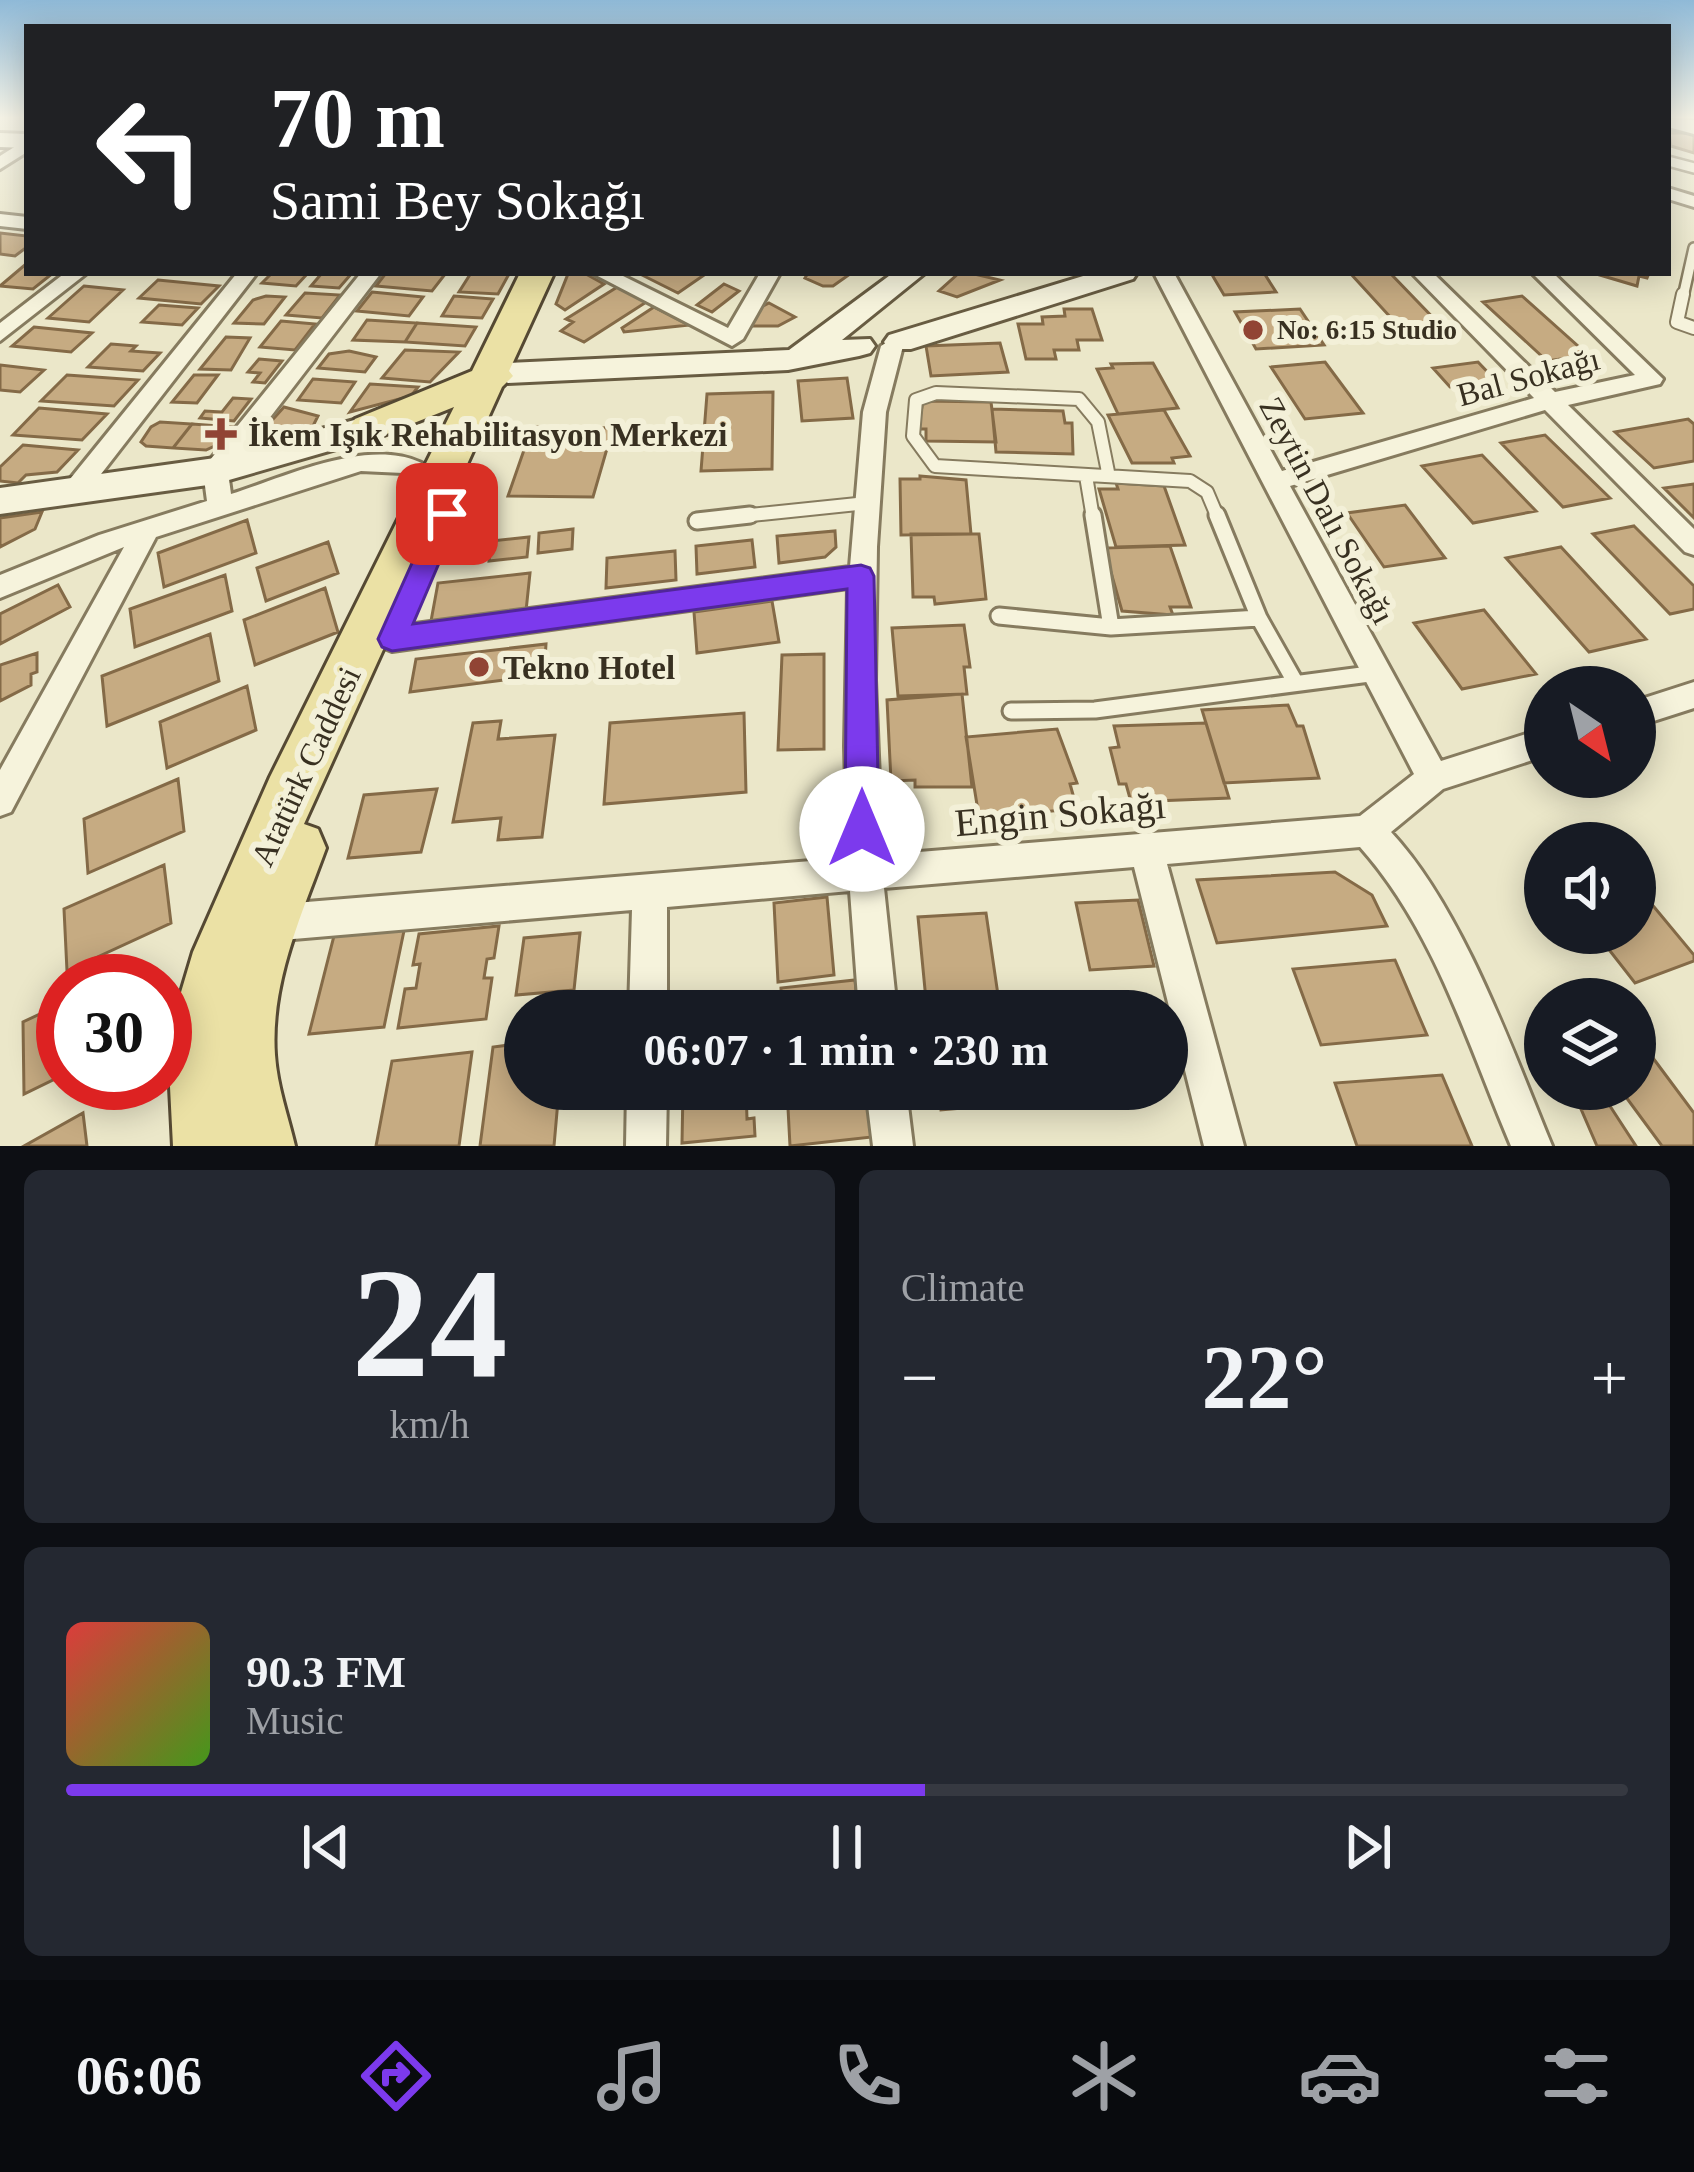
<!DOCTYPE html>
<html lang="en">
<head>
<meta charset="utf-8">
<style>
	body { margin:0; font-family:Georgia,serif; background:#242831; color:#f1f3f6; height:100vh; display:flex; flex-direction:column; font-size:45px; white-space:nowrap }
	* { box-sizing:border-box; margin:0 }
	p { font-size:39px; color:#9ea1a6 }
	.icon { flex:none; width:66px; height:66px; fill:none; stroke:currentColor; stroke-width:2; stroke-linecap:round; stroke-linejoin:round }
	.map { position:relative; height:1146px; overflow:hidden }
	.sheet { display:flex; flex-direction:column; gap:24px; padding:24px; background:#0d0f14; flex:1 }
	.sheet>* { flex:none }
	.guide { position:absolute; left:24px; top:24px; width:1647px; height:252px; border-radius:0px; box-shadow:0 6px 30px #0003; background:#202124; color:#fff; overflow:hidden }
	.needle { width:78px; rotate:145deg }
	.buttons { position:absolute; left:1524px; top:666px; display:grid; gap:24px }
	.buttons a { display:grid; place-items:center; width:132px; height:132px; border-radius:50%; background:#171b24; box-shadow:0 6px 30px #0003; font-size:60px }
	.speed { position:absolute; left:36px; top:954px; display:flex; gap:24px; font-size:60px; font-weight:700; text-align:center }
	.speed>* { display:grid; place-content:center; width:156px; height:156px; border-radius:50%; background:#171b24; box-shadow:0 6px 30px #0003; line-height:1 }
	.speed .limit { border:18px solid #d22; background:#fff; color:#111 }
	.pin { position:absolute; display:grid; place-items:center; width:102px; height:102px; color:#fff; margin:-51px; border-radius:24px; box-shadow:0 6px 18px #0006 }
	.me { position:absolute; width:132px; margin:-66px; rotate:0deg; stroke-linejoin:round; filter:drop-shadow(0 0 9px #0008) }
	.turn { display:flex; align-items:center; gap:42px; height:252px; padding:0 48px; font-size:54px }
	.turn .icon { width:156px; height:156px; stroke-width:2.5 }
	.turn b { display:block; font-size:84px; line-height:102px }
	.big { font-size:90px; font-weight:800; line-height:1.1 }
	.sheet .widget { flex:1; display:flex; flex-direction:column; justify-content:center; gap:18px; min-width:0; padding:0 42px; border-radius:18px; background:#242831 }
	.sheet .dial { align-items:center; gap:0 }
	.dial b { font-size:156px; line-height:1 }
	.song { display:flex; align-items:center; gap:36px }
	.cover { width:144px; height:144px; border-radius:18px; background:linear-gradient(135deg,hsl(0 70% 55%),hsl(100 70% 35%)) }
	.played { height:12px; border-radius:6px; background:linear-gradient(90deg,#7c3aed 55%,#363941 55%) }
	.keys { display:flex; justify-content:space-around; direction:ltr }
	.heat { display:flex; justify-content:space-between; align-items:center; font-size:66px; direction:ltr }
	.sheet .tiles { flex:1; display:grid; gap:24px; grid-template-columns:1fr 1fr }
	.widget:last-child { grid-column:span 2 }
	.trip { position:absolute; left:504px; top:990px; width:684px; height:120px; border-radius:60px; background:#171b24; box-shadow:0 6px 30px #0003; font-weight:800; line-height:120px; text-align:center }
	.dock { display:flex; height:192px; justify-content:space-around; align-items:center; background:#090b0e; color:#9ea1a6 }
	.dock .icon { width:84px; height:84px }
	.dock .current { color:#7c3aed }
	.dock b { font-size:54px; color:#f1f3f6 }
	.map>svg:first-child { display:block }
	.building { fill:#c6ab82; stroke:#846a47; stroke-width:3 }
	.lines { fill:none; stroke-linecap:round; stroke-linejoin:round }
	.lane-far2-casing { stroke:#867b5f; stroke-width:14 }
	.lane-far1-casing { stroke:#867b5f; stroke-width:16 }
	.lane-casing { stroke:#867b5f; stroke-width:21 }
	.street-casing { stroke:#867b5f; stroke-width:6 }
	.secondary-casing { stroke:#685c42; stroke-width:6 }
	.primary-casing { stroke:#554933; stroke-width:6 }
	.lane-far2 { stroke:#f6f3dc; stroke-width:9 }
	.lane-far1 { stroke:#f6f3dc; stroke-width:12 }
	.lane { stroke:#f6f3dc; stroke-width:15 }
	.street { fill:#f6f3dc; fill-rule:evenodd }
	.secondary { fill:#f6f3dc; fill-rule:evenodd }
	.primary { fill:#ebe1a5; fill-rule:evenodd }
	.route { fill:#7c3aed; stroke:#51269a; stroke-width:3 }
	.poi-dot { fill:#914434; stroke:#f3f0d8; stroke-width:4.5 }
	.labels { text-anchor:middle; stroke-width:12; stroke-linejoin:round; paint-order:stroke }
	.far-poi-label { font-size:27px; font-weight:bold; fill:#383021; stroke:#f3f0d8; text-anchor:start }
	.street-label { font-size:33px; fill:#383021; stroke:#f3f0d8 }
	.poi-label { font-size:33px; font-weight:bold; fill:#383021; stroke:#f3f0d8; text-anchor:start }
	.near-street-label { font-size:39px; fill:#383021; stroke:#f3f0d8 }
</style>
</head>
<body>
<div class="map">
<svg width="1694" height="1146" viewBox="0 0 1694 1146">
	<rect width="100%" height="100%" fill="#ebe7c9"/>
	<path class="building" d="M1668,124L1676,126L1671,133H1694V153L1671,146Z
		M0,233L27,236V247L15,256L0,254Z
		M26,264L27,273H53L33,289L0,286Z
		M272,273H308L296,286L262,283Z
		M322,273H352L339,288L311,286Z
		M386,273H446L432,291L376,286Z
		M471,273H496L509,274L498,294L459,292Z
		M584,273L604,284L565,310L556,304L568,274Z
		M649,273H707L678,293L644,276Z
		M808,273H848L850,274L833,286H823L805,278Z
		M959,273H970L1000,280L957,297L939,291Z
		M1211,273H1264L1276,292L1224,295Z
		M1350,273H1390L1441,326L1403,331Z
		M1593,273H1649L1647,278L1639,276L1637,286Z
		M158,280L219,286L201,304L139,298Z
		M724,284L739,291L712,312L697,305Z
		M84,286L123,290L89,322L48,318Z
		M619,286L648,301L584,342L561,331L573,322L566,319Z
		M372,292L423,297L409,316L357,311Z
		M305,293L340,295L322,318L286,315Z
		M266,296L285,297L264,324L234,323L253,300Z
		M454,296L493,299L482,318L442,316Z
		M1522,296L1588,355L1547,361L1483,302Z
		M769,303L795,317L778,326H747L757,309Z
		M159,305L198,308L182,325L142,322Z
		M654,307L689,325L624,332L622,328Z
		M1064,309H1092L1102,340H1077L1079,350H1054L1056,359H1026L1018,324H1043L1042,317L1065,316Z
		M1300,309L1324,345L1256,349L1235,312Z
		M367,320L417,323L405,342L353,340Z
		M281,321L315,324L295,350L260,347Z
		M417,323L476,327L465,346L405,342Z
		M34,327L92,333L71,352L12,346Z
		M226,337L250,338L231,370L200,369Z
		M1000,343L1008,372L931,376L926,346Z
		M111,344L136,346L131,351L160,353L143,371L88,367Z
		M405,350L459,352L430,382L382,378Z
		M349,351L376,357L365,372L318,368L329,354Z
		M259,359L282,361L265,383L253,382L260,373L248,372Z
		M1325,362L1363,413L1305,419L1271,367Z
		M1478,362L1496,381L1450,387L1433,368Z
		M1153,363L1178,408L1118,414L1097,369L1113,368L1111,364Z
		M0,365L44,370L20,392L0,390Z
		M67,375L138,380L114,406L41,401Z
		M194,375H218L197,403L172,402Z
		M847,378L853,418L802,421L798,381Z
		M313,379L355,382L341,403L298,400Z
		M370,384L418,387L411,396L350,412Z
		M773,392L772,469L701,471L707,394Z
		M233,398L251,399L234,421L200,418L205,411L222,412Z
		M923,401L991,402L996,442L926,441V429H918Z
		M284,407L318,416L313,426L272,438L257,437Z
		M39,408L107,414L82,440L13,435Z
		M992,409L1063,411L1065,423H1072L1073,454L996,452Z
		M1164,410L1190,456L1172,458L1174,463H1132L1108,415Z
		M1688,419L1694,424V461L1654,468L1615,432Z
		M160,422L192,424L173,448L146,446L141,442L151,427Z
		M192,424L233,427L221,443L206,450L173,448Z
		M532,427L613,428L593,497L508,496Z
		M1545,435L1610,498L1563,507L1501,443Z
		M23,445L78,450L57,472L26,475L18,483L0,481V467Z
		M1482,455L1536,511L1473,523L1422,466Z
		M920,476L966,480L971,534L901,535L900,479H920Z
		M1116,483L1164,486L1185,545L1116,547L1099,489H1118Z
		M1694,484V518L1664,488Z
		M1405,505L1445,558L1384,567L1347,513Z
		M42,512L35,529L0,547V518Z
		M247,520L256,553L164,587L158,553Z
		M1634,526L1694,586V609L1670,614L1593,534Z
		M573,529L572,549L538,553L539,533Z
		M835,531L836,547L825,557L779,563L777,536Z
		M911,534H979L986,599L935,604L934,597H913Z
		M529,537L527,557L489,561L491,541Z
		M752,540L755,567L697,574L696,546Z
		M328,542L338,573L266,601L257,568Z
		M1170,546L1191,607H1170L1173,615L1122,611L1104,548Z
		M1561,547L1646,639L1589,652L1506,558Z
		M675,551L676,580L606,588L607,558Z
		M530,573L526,611L431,621L438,583Z
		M225,575L232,611L135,647L130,609Z
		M58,585L70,607L0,644V614Z
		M325,588L338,632L255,665L244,620Z
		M772,601L779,642L697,653L694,612Z
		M1484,610L1536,674L1462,689L1414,623Z
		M964,625L970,667H964L967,694L898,696L892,628Z
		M210,634L219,681L107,726L102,676Z
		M546,644L544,675L410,692L416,659Z
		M37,653V672L31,674V685L0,701V665Z
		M824,654V749L778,750L782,655Z
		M247,686L256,730L167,768L160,722Z
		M962,694L972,787H915V780L891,781L887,700Z
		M1288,705L1297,726H1303L1319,778L1224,783L1202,710Z
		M744,713L746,792L604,804L610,723Z
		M501,721L498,739L555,735L542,837L498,840L501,818L453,822L473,723Z
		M1206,723L1229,798L1131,802L1126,784H1119L1110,748L1119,747L1114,726Z
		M1057,729L1077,783L1070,784L1077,809L979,817L966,737Z
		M178,779L184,831L88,873L84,819Z
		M437,789L421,852L348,858L364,795Z
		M164,865L171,923L67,971L64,909Z
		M1335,872L1372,895L1387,926L1217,943L1197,880Z
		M1635,884L1694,955V961L1635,983L1596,933H1635Z
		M827,897L834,975L778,982L774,903Z
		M1138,900L1154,966L1090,970L1076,903Z
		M986,913L998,995L926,1000L918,917Z
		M405,926L384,1027L309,1034L335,932Z
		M499,926L494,958L487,959L484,978H492L486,1019L398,1028L405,989L416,988L420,964L413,965L419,934Z
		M580,933L574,990L516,995L524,938Z
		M1395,960L1427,1035L1321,1045L1293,969Z
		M855,980L858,1011H782L781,988Z
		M1083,996L1086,1011H1015L1013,1000Z
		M63,1003V1075L24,1094L23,1022Z
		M525,1043V1089H559L554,1146H480L493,1047Z
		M472,1052L459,1146H376L392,1061Z
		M1650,1054L1694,1113V1146H1662L1620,1089H1635V1062Z
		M1442,1075L1472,1146H1357L1335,1083Z
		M683,1089H746L747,1119L754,1118L755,1136L682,1143Z
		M787,1089H867L872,1137L790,1146Z
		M939,1089H1009L1011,1104L941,1110Z
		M1026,1089H1101L1103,1097L1028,1101Z
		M1608,1103L1636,1146H1597L1581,1109Z
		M83,1113L87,1146H24Z"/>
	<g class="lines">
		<g class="lane-far2-casing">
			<path id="lane-far2" d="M1668,161L1694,168
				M1683,297L1694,248"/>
		</g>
		<g class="lane-far1-casing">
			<path id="lane-far1" d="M1683,294L1677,322L1694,328
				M1108,472L1098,422L1079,399L936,393L916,400L913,436L935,466L1190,481L1207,492L1218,518
				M1086,476L1093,518
				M722,518L867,503"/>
		</g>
		<g class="lane-casing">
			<path id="lane" d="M1093,515L1111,627
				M1217,515L1259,618L1294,680
				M697,521L750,515
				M999,616L1111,627L1259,618
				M1011,711L1095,710L1377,673"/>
		</g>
		<g class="street-casing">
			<path id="street" d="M27,139V152L0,169V156Z
				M1668,188L1694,196V207L1668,199Z
				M0,214L27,217V229L0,226Z
				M65,273H87L0,341V323Z
				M237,273H257L84,496H66L62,490L66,484Z
				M361,273H381L228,472L231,494C292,475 402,420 448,486L445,492H427L403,473L361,471L156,537L11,812L0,816V770L124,547L0,598V575L99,535L207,501L203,471L206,465Z
				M592,273H617L728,328L760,273H780L743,339L732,346Z
				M1154,273H1174L1282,471L1534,398L1412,273H1433L1555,392L1635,375L1532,273H1553L1663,379L1660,384L1568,405L1694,529V555L1685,552L1545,410L1290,486L1441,761L1545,728V756L1443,789L1391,832C1462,908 1512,1049 1552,1146H1511C1468,1045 1435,931 1360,847L1167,864L1244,1146H1204L1134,867L884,888L897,1011H859L850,891L667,907V1011H629L632,910L270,941L258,935L252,923L258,911L270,905L848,858L845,746L848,588L392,651L382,647L378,639L382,631L392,627L850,567L863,412L881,346L892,339L903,346L886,412L877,547L875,680L882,855L1360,816L1414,774Z
				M1694,682V708L1635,727V701Z
				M627,1089H667L666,1146H626Z
				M866,1089H906L913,1146H873Z"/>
		</g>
		<g class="secondary-casing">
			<path id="secondary" d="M1668,119L1694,120V134L1668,127Z
				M0,133L27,134V148L0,147Z
				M893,273H925L842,340L870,339L875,346L870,353L859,356L788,370L508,383L492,373L508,363L789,350Z
				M1093,273H1137L1133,279L911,349H889L884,342L889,335Z
				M369,416L381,420L386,428L381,436L215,484L0,514V488L215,458Z"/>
		</g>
		<g class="primary-casing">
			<path id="primary" d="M520,273H554L509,371L513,376L502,387L304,824L318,829L326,848C302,914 270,983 275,1055C277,1086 288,1116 295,1146H173L169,1067L176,1009L193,952L270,777L454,407L369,441L355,437L349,428L355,419L472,371Z"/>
		</g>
		<use href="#lane-far2" class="lane-far2"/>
		<use href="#lane-far1" class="lane-far1"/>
		<use href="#lane" class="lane"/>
		<use href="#street" class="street"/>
		<use href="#secondary" class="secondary"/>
		<use href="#primary" class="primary"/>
	</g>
	<linearGradient id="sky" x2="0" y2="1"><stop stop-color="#8fb9d7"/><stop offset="0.42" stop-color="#f6f4e7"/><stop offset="1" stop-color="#f6f4e7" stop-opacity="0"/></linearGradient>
	<rect width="1694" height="280" fill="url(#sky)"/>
	<path class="route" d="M447,505L460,514L413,624L861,565L870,568L874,576L879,829L874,840L862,845L850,840L845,829L847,589L392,651L382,647L378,639L434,514Z"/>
	<g class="poi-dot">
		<circle cx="1253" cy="330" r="12"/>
		<path d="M215 416h12v12h12v12h-12v12h-12v-12h-12v-12h12z"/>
		<circle cx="479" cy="667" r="12"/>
	</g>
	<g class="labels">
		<g class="far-poi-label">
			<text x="1277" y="339">No: 6:15 Studio</text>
		</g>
		<g class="street-label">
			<text transform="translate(1528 376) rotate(-15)" y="12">Bal Sokağı</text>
			<text transform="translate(1328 510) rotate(62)" y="12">Zeytin Dalı Sokağı</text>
			<text transform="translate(305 766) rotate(-65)" y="12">Atatürk Caddesi</text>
		</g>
		<g class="poi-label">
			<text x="248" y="446">İkem Işık Rehabilitasyon Merkezi</text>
			<text x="503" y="679">Tekno Hotel</text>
		</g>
		<g class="near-street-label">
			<text transform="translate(1060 813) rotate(-5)" y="14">Engin Sokağı</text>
		</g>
	</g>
</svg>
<div class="buttons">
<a><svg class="needle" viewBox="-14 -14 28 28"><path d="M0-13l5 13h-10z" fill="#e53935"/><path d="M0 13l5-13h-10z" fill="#9ea1a6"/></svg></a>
<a><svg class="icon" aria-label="sound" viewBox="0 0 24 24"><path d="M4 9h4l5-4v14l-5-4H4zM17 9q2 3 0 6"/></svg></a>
<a><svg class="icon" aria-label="layers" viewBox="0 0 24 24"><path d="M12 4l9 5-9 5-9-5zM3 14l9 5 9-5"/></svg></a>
</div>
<div class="speed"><div class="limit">30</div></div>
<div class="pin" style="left:447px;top:514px;background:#d93025"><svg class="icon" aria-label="arrive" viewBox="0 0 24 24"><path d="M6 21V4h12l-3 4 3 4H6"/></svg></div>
<svg class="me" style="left:862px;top:829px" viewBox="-20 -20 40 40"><circle r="19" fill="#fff"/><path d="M0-13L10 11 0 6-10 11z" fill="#7c3aed"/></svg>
<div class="trip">06:07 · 1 min · 230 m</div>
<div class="guide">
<div class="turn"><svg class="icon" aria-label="left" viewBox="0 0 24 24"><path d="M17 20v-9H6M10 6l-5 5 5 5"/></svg><div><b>70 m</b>Sami Bey Sokağı</div></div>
</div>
</div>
<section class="sheet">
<div class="tiles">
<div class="widget dial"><b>24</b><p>km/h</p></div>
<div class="widget"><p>Climate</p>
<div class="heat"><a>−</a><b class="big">22°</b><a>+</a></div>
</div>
<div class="widget">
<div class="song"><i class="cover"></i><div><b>90.3 FM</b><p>Music</p></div></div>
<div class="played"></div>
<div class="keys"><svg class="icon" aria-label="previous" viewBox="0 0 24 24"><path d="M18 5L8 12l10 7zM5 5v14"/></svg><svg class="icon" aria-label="pause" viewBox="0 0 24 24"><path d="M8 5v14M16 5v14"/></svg><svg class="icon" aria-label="next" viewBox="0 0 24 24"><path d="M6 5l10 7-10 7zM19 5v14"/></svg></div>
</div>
</div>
</section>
<nav class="dock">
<b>06:06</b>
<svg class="icon current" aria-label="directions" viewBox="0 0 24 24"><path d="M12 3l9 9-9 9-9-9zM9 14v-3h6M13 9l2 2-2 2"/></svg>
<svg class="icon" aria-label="music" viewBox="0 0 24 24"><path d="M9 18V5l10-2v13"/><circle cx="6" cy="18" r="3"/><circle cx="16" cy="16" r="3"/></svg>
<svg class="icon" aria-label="phone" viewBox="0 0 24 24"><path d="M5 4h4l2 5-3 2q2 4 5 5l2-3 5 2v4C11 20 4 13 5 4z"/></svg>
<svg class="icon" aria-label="climate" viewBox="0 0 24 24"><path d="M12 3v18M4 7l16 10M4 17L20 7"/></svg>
<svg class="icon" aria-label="car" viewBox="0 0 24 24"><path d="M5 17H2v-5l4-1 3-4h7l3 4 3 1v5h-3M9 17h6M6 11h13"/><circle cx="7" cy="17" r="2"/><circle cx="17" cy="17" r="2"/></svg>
<svg class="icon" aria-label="filters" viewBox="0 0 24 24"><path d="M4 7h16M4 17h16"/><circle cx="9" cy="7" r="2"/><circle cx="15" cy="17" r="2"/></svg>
</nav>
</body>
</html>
